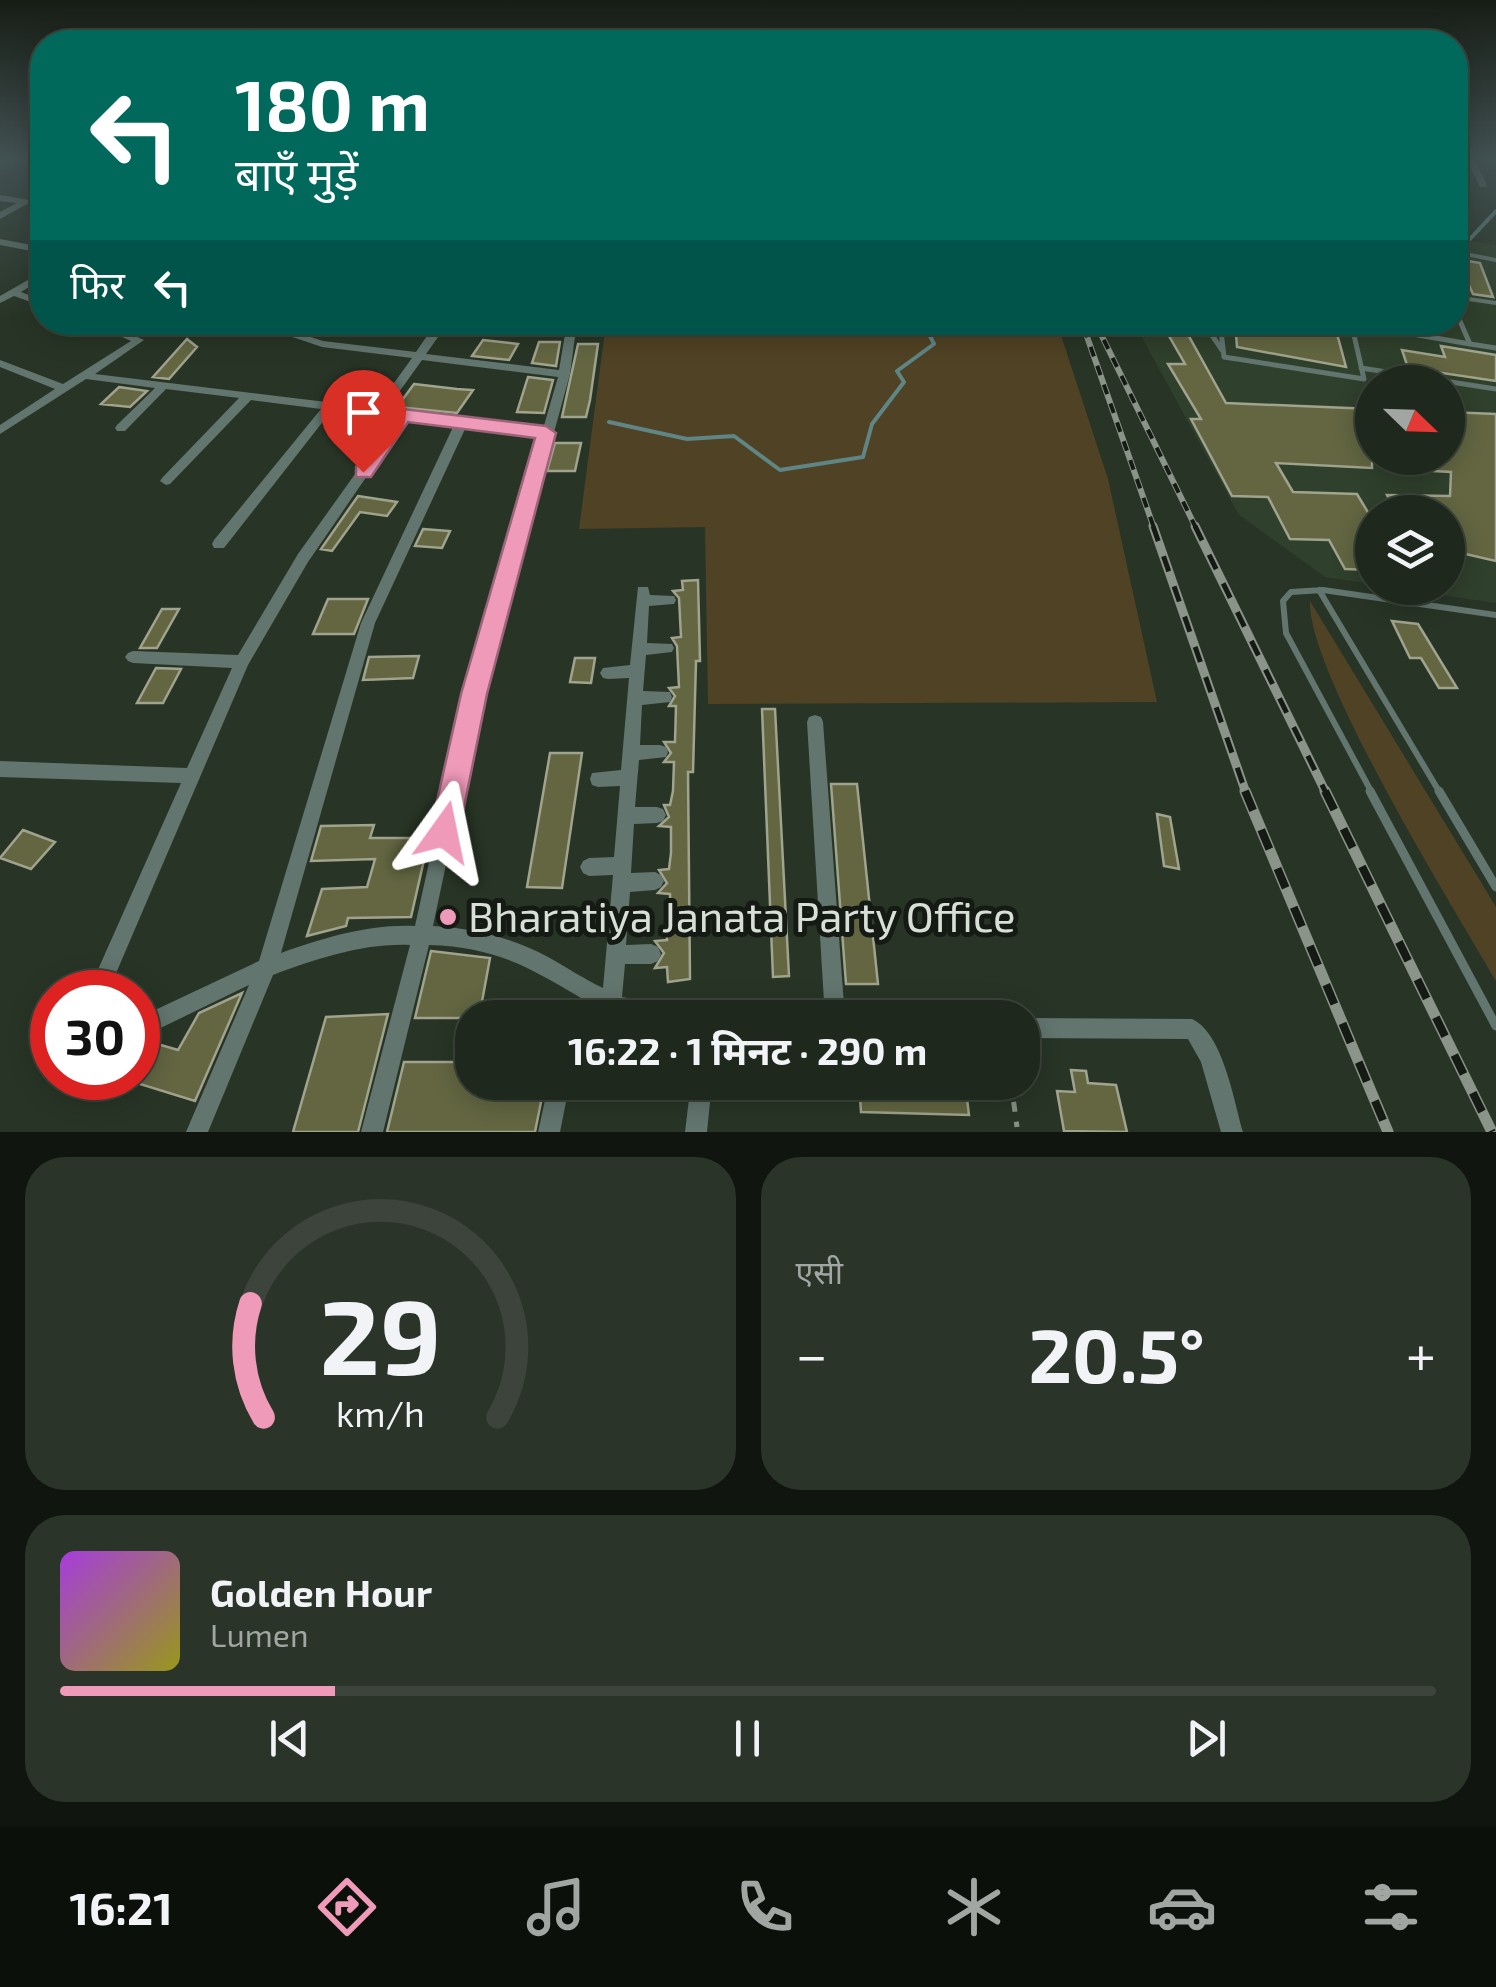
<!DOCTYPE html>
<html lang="hi">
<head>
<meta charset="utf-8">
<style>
	body { margin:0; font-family:"Exo 2","Noto Sans Devanagari",sans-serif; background:#2b3429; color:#f1f3f6; height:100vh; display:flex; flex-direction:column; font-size:38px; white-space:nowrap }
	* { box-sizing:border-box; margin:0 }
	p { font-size:32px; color:#a1a6a3 }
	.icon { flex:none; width:55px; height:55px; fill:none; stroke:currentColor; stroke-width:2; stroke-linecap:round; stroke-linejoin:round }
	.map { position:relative; height:1132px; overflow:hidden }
	.panel { display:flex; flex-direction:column; gap:25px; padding:25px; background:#10160f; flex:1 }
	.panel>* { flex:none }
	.hud { position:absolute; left:30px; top:30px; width:1438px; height:305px; border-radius:40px; box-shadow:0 5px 25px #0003,0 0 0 2px #3c443b; background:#00695c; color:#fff; overflow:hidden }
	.needle { width:65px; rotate:113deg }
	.controls { position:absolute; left:1355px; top:365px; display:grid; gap:20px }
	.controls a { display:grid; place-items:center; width:110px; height:110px; border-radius:50%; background:#1e281c; box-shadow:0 5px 25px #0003,0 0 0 2px #3c443b; font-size:50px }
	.speed { position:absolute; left:30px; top:970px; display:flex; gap:20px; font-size:50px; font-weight:700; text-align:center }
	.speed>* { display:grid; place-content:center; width:130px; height:130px; border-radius:50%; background:#1e281c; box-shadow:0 5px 25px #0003,0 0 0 2px #3c443b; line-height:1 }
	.speed .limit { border:15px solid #d22; background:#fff; color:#111 }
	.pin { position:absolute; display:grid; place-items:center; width:85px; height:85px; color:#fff; margin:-102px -42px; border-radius:50% 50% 50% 0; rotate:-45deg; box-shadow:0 0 10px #0007 }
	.pin .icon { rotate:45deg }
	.me { position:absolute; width:110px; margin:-55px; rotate:12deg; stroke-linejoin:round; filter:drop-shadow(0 0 8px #0008) }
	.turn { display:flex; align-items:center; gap:35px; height:210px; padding:0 40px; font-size:45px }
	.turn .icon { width:130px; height:130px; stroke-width:2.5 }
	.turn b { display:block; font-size:70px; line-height:85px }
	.then { display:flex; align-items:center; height:95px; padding:0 40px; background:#0003; gap:20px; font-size:38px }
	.big { font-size:75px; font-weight:700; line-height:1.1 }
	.panel .tile { flex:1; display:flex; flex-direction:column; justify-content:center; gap:15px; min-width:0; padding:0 35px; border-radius:40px; background:#2b3429 }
	.panel .dial { align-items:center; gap:0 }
	.dial svg { height:260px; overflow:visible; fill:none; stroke:#3c443b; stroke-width:7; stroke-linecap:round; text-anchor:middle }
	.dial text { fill:#f1f3f6; stroke:none }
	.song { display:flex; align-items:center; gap:30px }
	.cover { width:120px; height:120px; border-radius:15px; background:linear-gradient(135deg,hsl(280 70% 55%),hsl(60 70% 35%)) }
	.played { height:10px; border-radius:5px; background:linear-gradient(90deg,#ef9ab8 20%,#3c443b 20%) }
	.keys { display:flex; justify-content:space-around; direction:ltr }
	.heat { display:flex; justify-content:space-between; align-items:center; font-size:55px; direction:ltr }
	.panel .tiles { flex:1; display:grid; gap:25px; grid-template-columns:1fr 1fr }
	.tile:last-child { grid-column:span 2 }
	.trip { position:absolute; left:455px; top:1000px; width:585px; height:100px; border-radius:40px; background:#1e281c; box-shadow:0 5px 25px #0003,0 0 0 2px #3c443b; font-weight:700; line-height:100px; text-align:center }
	.tabs { display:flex; height:160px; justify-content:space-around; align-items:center; background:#0c100b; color:#a1a6a3 }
	.tabs .icon { width:70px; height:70px }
	.tabs .on { color:#ef9ab8 }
	.tabs b { font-size:45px; color:#f1f3f6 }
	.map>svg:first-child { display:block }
	.built { fill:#2f402c; fill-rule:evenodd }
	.green { fill:#504224 }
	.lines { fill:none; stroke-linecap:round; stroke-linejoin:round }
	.stream { stroke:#5f8584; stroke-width:4 }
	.building { fill:#636641; stroke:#a0a38d; stroke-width:2.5 }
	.path { stroke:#869084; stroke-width:5; stroke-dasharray:10 10; stroke-linecap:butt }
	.lane-far3 { stroke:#62756e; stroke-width:4 }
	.lane-far2 { stroke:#62756e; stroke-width:5 }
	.lane-far1 { stroke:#62756e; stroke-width:6 }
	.lane { stroke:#62756e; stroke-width:9 }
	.street { fill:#62756e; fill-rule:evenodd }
	.rail-far2-casing { stroke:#8a9488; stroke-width:6 }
	.rail-far1-casing { stroke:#8a9488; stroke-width:9 }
	.rail-casing { stroke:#8a9488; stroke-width:11 }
	.rail-far2 { stroke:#151b14; stroke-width:4; stroke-dasharray:10; stroke-linecap:butt }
	.rail-far1 { stroke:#151b14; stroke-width:5; stroke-dasharray:16; stroke-linecap:butt }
	.rail { stroke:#151b14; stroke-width:8; stroke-dasharray:21; stroke-linecap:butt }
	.route { fill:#ef9ab8; stroke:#9b6478; stroke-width:2.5 }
	.poi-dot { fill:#ef9ab8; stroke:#151b14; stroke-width:4 }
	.labels { text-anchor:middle; stroke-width:10; stroke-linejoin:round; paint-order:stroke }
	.near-poi-label { font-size:42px; fill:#d7dfd6; stroke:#151b14; text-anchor:start }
</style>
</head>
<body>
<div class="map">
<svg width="1496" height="1132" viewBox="0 0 1496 1132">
	<rect width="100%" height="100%" fill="#283526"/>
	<path class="built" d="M1455,239L1496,245V603L1393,588H1448V512H1372V584L1325,577L1239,515L1134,323L1455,322ZM1372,382H1448V458H1372Z"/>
	<path class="green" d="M606,323H1057L1108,479L1157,702L708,704L705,527L579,529Z
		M1310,601L1496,907V981C1455,910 1307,672 1310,601Z"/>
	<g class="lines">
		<path class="stream" d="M1455,237L1470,239L1496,211
			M609,422L687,439L734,436L780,470L863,457L872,424L904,382L897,371L934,344L926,328L965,322"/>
	</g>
	<path class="building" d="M1457,259L1480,263L1493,297L1473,294Z
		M1161,322H1181L1226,403L1372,409V468L1276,463L1293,492L1357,494L1372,519V570L1345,569L1329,540L1290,539L1268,497L1232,496L1191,419H1201L1168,364H1185Z
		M1235,322H1292L1336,330L1346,367L1237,347Z
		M187,339L197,347L169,379L153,377Z
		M483,340L518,344L509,360L472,356Z
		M539,342H560L556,366L532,363Z
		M578,344H598L590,400L586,417H562Z
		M1441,346L1496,355V381L1408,368L1402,350L1445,357Z
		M528,377L553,380L544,413L517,412Z
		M414,384L457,389L473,390L457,413L397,407Z
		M119,387L147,391L130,407L101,404Z
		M1448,412L1496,414V561L1448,550V512H1396L1387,495L1450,496L1451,472L1397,469V458H1448Z
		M555,443H581L575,471H547Z
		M358,496L397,502L387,516L360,512L332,551L321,549Z
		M423,529L450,531L442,548L415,546Z
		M698,580L700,661H696L693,772H688L690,979L668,982L667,967L655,968L664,953L655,941L667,940L666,922H671L670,894L658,893L667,883L659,870L669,869L671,853V827L659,826L669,817L664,805H670L673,791L674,762H664L671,753L664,742H675L676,706H669L675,696L669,688L679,687L677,646L672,638L681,637L679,598L673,591L683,590L682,581Z
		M328,599H368L354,634H313Z
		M162,609H179L157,648H140Z
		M1392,621L1418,624L1457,688H1439L1421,658H1410Z
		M419,656L413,678L363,680L369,657Z
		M575,658H595L591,683L570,682Z
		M156,668L181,669L163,703H137Z
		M762,709H775L789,976L773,977Z
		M550,753H582L562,888L527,887Z
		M831,784H857L878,984H846Z
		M1157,814L1170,817L1179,869L1164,866Z
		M374,825L370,838H429L411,917L348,918L346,926L307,936L322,889L367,887L375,859L311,861L321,826Z
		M23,830L55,842L31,869L0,858Z
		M431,951L490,958L479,1018H415Z
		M242,993L195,1101L130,1081L138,1078V1069L154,1043L178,1050L199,1013Z
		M388,1014L358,1132H293L326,1017Z
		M404,1062H470L466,1082H545L535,1132H387Z
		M1071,1070L1086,1071L1088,1083L1116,1085L1127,1132L1064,1131L1057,1091L1075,1092Z
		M859,1082H965L969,1115L861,1112Z"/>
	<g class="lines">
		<path class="path" d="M1011,1082L1017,1127"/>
		<path class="lane-far3" d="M1455,252L1496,260
			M1455,297L1496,303
			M1455,308L1460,321"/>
		<path class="lane-far2" d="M1459,319L1470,344L1496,348
			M1203,322L1222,350
			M1220,322L1224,357L1364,379L1351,322
			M1343,322L1470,344
			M1361,368L1496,389"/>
		<path class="lane-far1" d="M1319,590L1440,793
			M1372,793L1286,633L1283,601L1291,592L1323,590L1496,615"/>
		<path class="lane" d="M1370,791L1496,1026
			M1439,791L1496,887"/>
		<path class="street" d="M9,158L42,160V164L13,160Z
			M1466,158H1474L1487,185L1486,187H1480Z
			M0,195L42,202V206L27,204L0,219V212L17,203L0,201Z
			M0,239L42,247V253L0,245Z
			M42,272V279L21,292L42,300V306L14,296L0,303V296Z
			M89,322H104L144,340L95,374L376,408L412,358L322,347L248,322H265L323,341L416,352C428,336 432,322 454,322L443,330L426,354L559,370L567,322H577L570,374L482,695L433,926C473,928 513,938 548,957C566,967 584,979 603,988L613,875L589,876L583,873L580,867L583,861L589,858L614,857L620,786L598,787L592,785L590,779L592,773L621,770L629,678L608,679L603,678L600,673L603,668L630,665L638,587H648L650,595L674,596L676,600L674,604L649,606L647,643L672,644L674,648L672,652L646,655L643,691L670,692L672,697L670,702L642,705L640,745H660L666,747L668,752L666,757L639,760L635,807H657L663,809L666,815L663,821L657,823L634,824L631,873L655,872L661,875L664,881L661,887L655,890L630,892L626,945L651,944L658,947L661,954L658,961L651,964H625L622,997L682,1008L689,1011L692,1018H626L603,1009L599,1018H578L586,1001C530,968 497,947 429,945L383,1132H361L410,945C363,943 316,959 273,975L208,1132H186L249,985L138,1039V1018L259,961L361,623L454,425L406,419L308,562L248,665L108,992H88L181,783L0,777V761L187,768L232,668L133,663L128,661L125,657L128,653L133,651L238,655L298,554L395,418L332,410L224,548H214L212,544L214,540L321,409L251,400L170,484L166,485L160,481L162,478L239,398L166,389L125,431H117L115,428L117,425L155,388L86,379L0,434V425L55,389L0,367V360L63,384L131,341ZM422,360L558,377L543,429L387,409ZM466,427L541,436L466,695L415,926C369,924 323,938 281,953L375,623Z
			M815,715L821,717L823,722L845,1018H825L807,722L809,717Z
			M1022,1018L1192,1019C1223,1033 1234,1101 1243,1132H1221L1201,1062L1188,1039L1022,1038Z
			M549,1082H570L560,1132H538Z
			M691,1082H712L707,1132H685Z"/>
		<g class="rail-far2-casing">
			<path id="rail-far2" d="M1095,322L1196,528
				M1084,328L1154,528"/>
		</g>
		<g class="rail-far1-casing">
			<path id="rail-far1" d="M1153,526L1246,793
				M1195,526L1326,793"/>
		</g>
		<g class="rail-casing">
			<path id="rail" d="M1245,791L1388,1132
				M1325,791L1492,1132"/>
		</g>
		<use href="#rail-far2" class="rail-far2"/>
		<use href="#rail-far1" class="rail-far1"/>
		<use href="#rail" class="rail"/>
	</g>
	<linearGradient id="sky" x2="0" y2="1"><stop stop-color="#161d15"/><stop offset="0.5" stop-color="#425152"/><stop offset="1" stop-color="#425152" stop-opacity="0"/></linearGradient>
	<rect width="1496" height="317" fill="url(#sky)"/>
	<path class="route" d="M403,409L546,426L556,433L487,694L459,832L455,842L444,846L434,842L430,832L461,694L535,438L408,422L371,477H356V467L396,411Z"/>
	<circle class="poi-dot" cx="448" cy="917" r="10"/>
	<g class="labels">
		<g class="near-poi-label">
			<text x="468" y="932">Bharatiya Janata Party Office</text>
		</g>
	</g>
</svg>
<div class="controls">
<a><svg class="needle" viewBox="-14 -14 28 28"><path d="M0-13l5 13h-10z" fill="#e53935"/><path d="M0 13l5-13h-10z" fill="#a1a6a3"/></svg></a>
<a><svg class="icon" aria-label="layers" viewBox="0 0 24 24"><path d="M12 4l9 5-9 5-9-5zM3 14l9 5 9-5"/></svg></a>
</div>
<div class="speed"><div class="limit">30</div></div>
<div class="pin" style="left:363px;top:472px;background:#d93025"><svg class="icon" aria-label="arrive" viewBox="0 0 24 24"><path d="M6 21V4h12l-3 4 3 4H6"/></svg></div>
<svg class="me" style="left:444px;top:832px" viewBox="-20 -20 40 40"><path d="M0-17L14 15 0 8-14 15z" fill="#ef9ab8" stroke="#fff" stroke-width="4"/></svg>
<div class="trip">16:22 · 1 मिनट · 290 m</div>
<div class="hud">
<div class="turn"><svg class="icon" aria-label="left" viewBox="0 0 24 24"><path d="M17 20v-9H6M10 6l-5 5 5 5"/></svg><div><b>180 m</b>बाएँ मुड़ें</div></div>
<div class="then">फिर<svg class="icon" aria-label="left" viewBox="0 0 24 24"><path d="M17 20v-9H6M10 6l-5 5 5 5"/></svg></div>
</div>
</div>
<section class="panel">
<div class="tiles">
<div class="tile dial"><svg viewBox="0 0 100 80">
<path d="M14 69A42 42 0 1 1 86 69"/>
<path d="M14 69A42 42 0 0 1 10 34" stroke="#ef9ab8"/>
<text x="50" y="56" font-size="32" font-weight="700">29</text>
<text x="50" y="72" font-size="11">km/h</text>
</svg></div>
<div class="tile"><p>एसी</p>
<div class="heat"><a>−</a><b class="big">20.5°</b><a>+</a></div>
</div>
<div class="tile">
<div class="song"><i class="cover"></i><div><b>Golden Hour</b><p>Lumen</p></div></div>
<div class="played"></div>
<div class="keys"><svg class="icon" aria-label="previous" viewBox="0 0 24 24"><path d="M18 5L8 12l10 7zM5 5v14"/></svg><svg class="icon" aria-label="pause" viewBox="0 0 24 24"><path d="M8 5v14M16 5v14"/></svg><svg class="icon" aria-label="next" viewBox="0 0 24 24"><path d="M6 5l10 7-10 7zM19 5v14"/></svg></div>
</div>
</div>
</section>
<nav class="tabs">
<b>16:21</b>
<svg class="icon on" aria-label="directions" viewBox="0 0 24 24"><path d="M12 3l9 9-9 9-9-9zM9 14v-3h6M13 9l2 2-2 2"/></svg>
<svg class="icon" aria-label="music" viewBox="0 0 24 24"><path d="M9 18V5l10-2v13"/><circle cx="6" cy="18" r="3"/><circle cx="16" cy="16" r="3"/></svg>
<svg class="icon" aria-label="phone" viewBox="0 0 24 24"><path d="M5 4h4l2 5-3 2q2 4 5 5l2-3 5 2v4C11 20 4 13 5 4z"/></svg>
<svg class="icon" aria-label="climate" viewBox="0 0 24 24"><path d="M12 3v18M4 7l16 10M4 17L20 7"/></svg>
<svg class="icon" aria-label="car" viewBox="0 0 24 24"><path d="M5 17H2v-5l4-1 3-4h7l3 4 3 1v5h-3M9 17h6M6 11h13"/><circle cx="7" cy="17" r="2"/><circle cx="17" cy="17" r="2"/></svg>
<svg class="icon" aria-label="filters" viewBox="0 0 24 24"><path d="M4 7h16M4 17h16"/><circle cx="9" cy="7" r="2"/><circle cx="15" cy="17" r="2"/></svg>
</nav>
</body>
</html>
